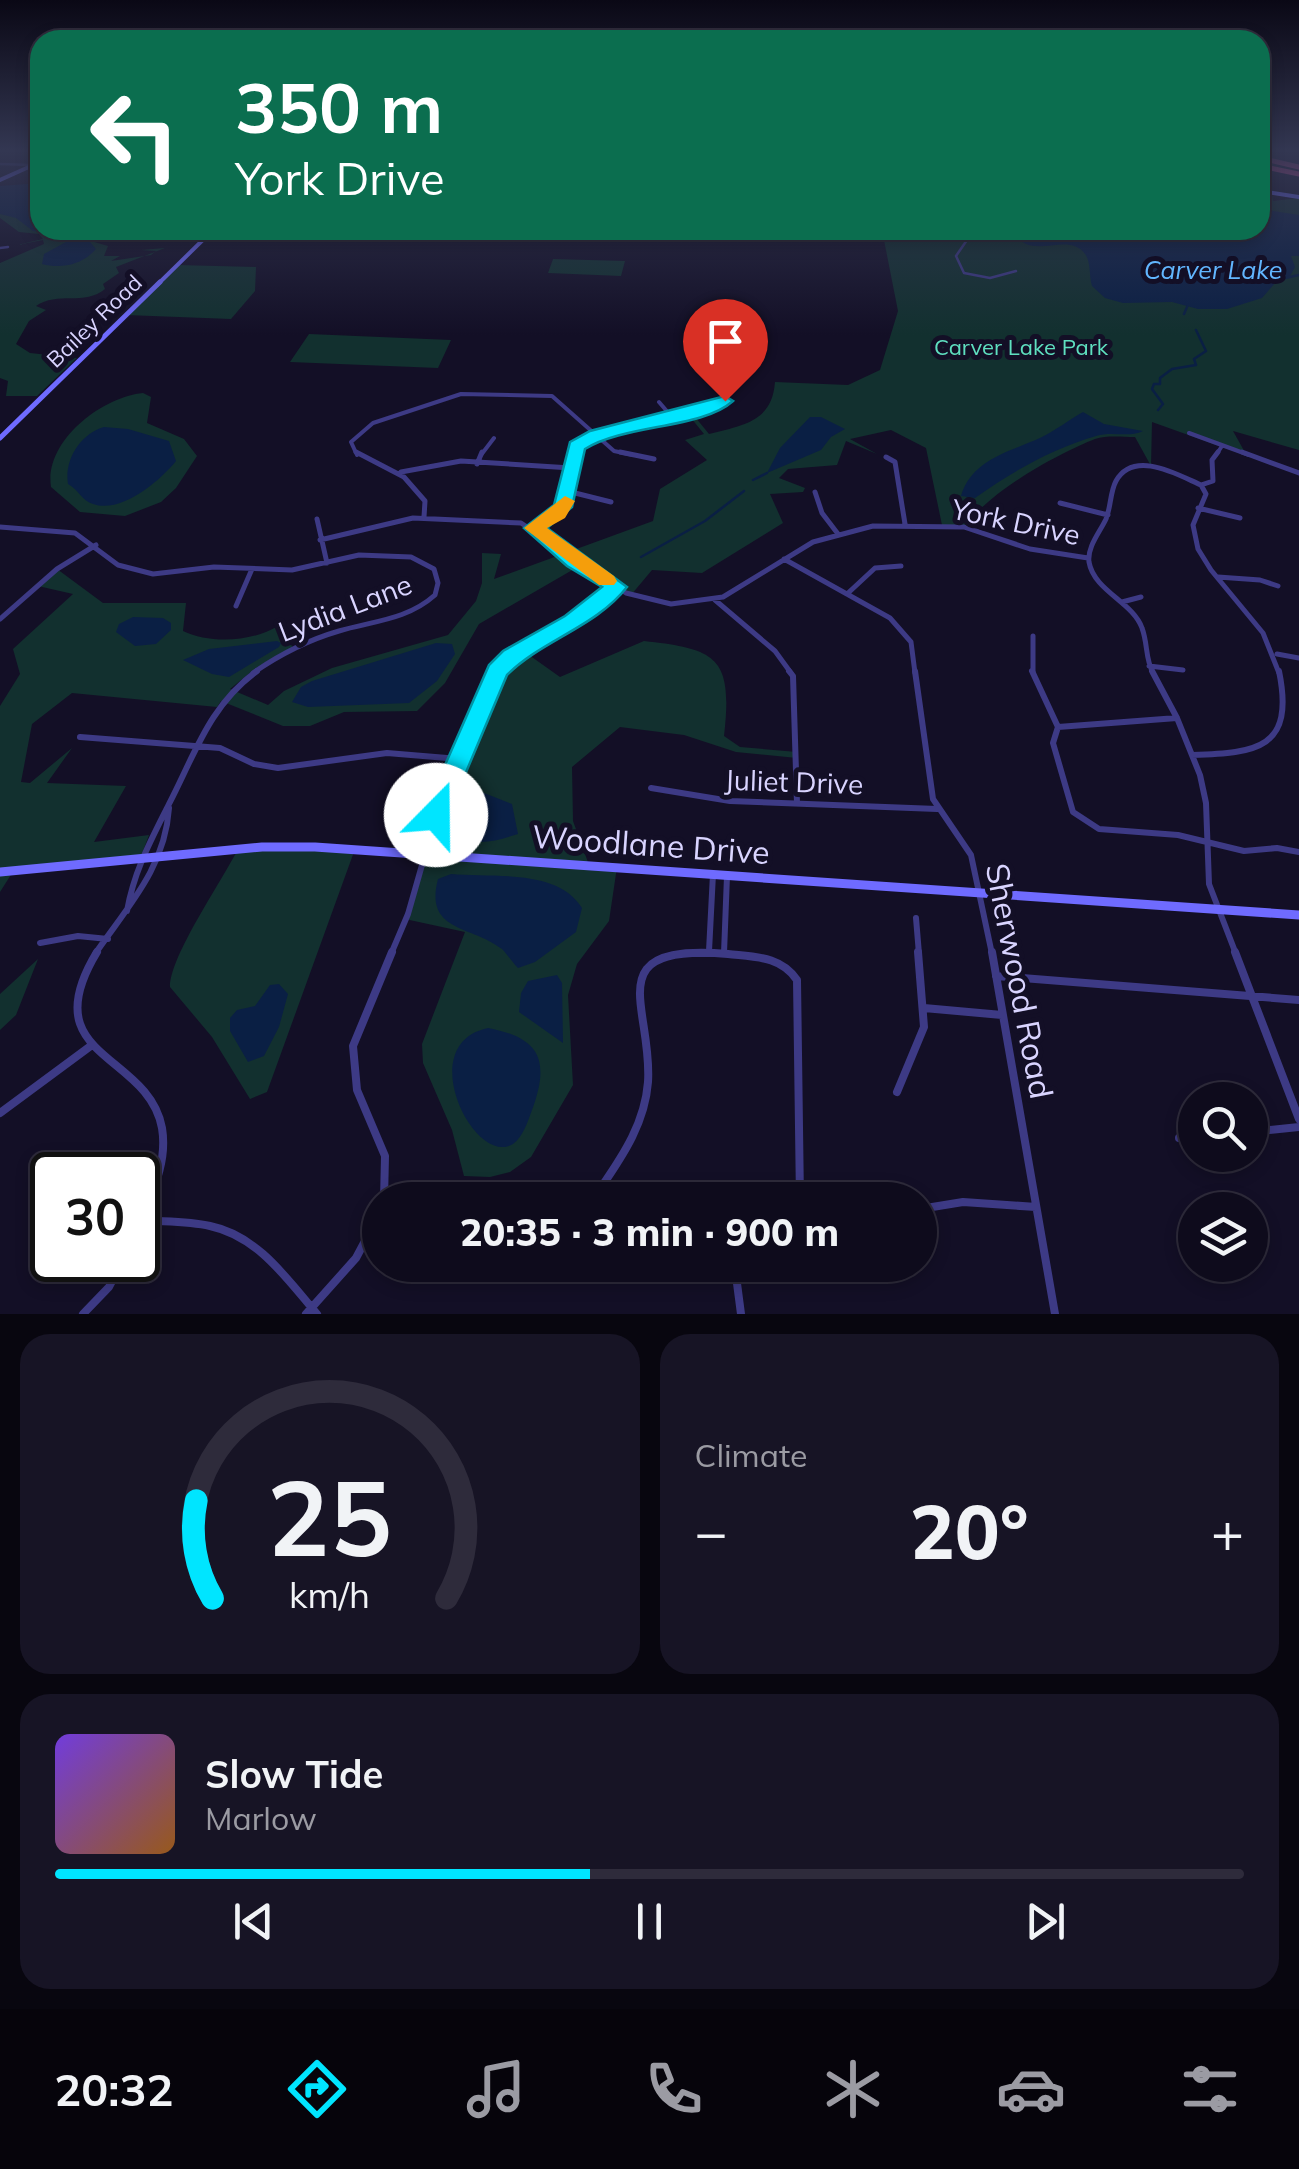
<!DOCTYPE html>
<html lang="en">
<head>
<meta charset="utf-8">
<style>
	body { margin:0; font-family:Mulish,sans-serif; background:#171425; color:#f1f3f6; height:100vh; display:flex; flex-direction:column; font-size:38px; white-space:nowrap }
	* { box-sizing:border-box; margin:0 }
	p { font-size:32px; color:#9b9ba3 }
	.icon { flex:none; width:55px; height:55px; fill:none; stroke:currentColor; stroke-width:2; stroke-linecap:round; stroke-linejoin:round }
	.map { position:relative; height:1314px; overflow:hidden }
	.side { display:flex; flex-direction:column; gap:20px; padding:20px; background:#08060f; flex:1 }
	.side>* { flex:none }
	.top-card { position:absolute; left:30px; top:30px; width:1240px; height:210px; border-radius:30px; box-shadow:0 5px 15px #0003,0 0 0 2px #2e2b3b; background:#0b6e4f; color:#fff; overflow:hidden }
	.buttons { position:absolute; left:1178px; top:1082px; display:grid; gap:20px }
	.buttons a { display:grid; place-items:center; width:90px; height:90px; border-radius:50%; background:#0e0b1c; box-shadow:0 5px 15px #0003,0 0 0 2px #2e2b3b; font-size:50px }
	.speed { position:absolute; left:30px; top:1152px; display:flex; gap:20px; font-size:50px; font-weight:700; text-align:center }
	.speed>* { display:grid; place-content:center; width:130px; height:130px; border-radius:50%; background:#0e0b1c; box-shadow:0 5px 15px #0003,0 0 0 2px #2e2b3b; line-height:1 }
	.speed .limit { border:5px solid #111; border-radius:15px; background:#fff; color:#111 }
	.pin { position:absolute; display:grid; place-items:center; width:85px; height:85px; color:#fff; margin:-102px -42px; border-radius:50% 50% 50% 0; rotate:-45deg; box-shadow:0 0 10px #0007 }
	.pin .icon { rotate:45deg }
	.me { position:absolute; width:110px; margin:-55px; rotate:22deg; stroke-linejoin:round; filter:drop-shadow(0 0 8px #0008) }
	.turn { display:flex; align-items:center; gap:35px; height:210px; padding:0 40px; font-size:45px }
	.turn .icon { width:130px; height:130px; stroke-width:2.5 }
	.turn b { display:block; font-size:70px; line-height:85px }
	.big { font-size:75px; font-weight:800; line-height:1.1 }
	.side .card { flex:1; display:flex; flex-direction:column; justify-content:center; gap:15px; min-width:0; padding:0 35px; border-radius:30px; background:#171425 }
	.side .dial { align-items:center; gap:0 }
	.dial svg { height:260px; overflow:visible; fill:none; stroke:#2e2b3b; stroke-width:7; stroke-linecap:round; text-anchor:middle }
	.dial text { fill:#f1f3f6; stroke:none }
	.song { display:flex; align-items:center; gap:30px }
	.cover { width:120px; height:120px; border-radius:15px; background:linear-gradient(135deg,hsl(260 70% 55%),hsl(30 70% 35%)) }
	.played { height:10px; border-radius:5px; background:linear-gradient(90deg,#00e5ff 45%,#2e2b3b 45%) }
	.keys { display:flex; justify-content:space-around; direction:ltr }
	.heat { display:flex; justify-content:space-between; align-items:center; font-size:55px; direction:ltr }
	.side .tiles { flex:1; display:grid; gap:20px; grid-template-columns:1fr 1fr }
	.card:last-child { grid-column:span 2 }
	.trip { position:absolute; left:362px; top:1182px; width:575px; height:100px; border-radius:50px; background:#0e0b1c; box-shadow:0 5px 15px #0003,0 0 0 2px #2e2b3b; font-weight:800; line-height:100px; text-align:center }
	.tabs { display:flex; height:160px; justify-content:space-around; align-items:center; background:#06040b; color:#9b9ba3 }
	.tabs .icon { width:70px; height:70px }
	.tabs .selected { color:#00e5ff }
	.tabs b { font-size:45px; color:#f1f3f6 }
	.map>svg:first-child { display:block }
	.green { fill:#12302f }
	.water { fill:#0a1f44 }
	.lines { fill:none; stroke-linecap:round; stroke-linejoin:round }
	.stream { stroke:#0a1f44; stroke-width:2.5 }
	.street-far4 { stroke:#3d3a85; stroke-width:2.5 }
	.street-far3 { stroke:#3d3a85; stroke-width:4 }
	.street-far2 { stroke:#3d3a85; stroke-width:5 }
	.street-far1 { stroke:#3d3a85; stroke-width:6 }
	.street { stroke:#3d3a85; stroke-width:8 }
	.secondary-far2 { stroke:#6f6bff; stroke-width:4 }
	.secondary-far1 { stroke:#6f6bff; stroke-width:5 }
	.secondary { stroke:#6f6bff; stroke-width:9 }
	.highway { stroke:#ff4fa3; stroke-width:5 }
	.route { fill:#00e5ff; stroke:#0095a6; stroke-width:2.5 }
	.slow { fill:#f59e0b }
	.labels { text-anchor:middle; stroke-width:10; stroke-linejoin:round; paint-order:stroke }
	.far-street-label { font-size:22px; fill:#d9d4ff; stroke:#130f26 }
	.far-park-label { font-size:22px; fill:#5fe0c0; stroke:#130f26 }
	.far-water-label { font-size:25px; font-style:italic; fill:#62b6ff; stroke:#130f26 }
	.street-label { font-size:28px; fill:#d9d4ff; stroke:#130f26 }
	.near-street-label { font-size:32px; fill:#d9d4ff; stroke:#130f26 }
</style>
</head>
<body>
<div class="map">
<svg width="1299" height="1314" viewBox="0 0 1299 1314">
	<rect width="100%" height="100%" fill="#130f26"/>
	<path class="green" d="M1272,195L1273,201L1299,198V450L1233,431L1247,456L1152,422L1151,466L1135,437C1122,437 1107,435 1095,439C1061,452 981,495 967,528L942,525L926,448L891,430L850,439L877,454L846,441L837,465L788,469L779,478L805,488L803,492L770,494L783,523L702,573L652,570L631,595L581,565L479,624L445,683L417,711L344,712L310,726H283L221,701L217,707L72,693L32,724L21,782L30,783L72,748L47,783L126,786L94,842L149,835L140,859L14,870L0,892V706L20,674L13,649L73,594L38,586L57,569L103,603H186L183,631C210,644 252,642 278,626L294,649L251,672L230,689L268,705L284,691L332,668L448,635L476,601L482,583V553L501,554L494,579L653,521L660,489L707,460L685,440L704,434L687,413L691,412L709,434C743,425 772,422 775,382L848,385L880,370L898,311L882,230H1260V200Z
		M0,214L40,216V230H112L91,241L108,246L104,256H120L111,261L151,255L156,251L141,250L165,248L116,267L119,273L103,284L105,289C85,306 57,291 36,306L46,310L29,321L16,344L30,353L77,358L37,396H6L8,381L0,378V263L44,244L43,240L17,245L43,239L39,234L19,232L0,218Z
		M553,259L625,261L621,276L548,273Z
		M177,265L256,267L255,291L231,319L126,315Z
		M309,334L451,340L438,368L290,362Z
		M143,393L151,397L147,423L184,439L197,456L176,488L161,502L125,516L80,512L51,487C44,441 102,397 143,393Z
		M644,641C718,649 733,658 724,736L740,747L797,752V758L736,752L684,735L620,727L572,767L573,821L589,865L617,867L609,921L577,964L568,995L573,1085L531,1157L510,1172L490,1177L464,1176L452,1130L423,1063L422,1044L465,932L405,919L437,812L492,680L522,650L560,677Z
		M238,849H355L267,1092L250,1099L212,1037L170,987C170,956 222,881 238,849Z
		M38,959L16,1015L0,1030V994Z"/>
	<path class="water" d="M40,183V230H99L90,242L96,249C82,265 62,269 42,264L44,254L66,242V233L33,231L16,218L0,214V186Z
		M1260,209L1299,215V256H1291L1295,267L1290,276L1276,282L1262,298L1227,309H1198L1172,302L1123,303L1105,298L1092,286C1089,277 1091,261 1085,254C1069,231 1034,260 1016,236L1017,230H1260Z
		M1083,412L1104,424L1143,431C1129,438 1112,431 1096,436C1052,449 1013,471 975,498L961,496C972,459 1010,452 1042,437C1056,430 1069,420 1083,412Z
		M810,417H821L845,429L831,437L821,450L767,473L780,448Z
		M104,427L128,429L169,441L176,461C160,481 121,514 93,504C82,501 79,490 68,484C64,460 80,434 104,427Z
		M133,617L163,618L171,623V630L156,644L135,646L116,632L119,624Z
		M277,641L281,643L279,647L229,677L212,674L183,660L209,649Z
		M436,643L452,644L455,654L437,681L409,703L308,707L292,702L301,687L312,681Z
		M474,789L512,804L518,834C492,842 468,850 450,826C453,808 457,796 474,789Z
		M451,874C491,878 558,868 582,908L576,932L535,962L518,968C512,962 507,954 502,949C471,925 424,932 438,879Z
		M557,975L562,983L563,1043L519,1012L521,993L528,981Z
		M279,984L288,994L279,1027L264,1056L248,1062L230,1031V1018L237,1010L255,1006L270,985Z
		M488,1028C541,1038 550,1061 532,1110C528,1121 523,1137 513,1144C475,1168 412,1044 488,1028Z"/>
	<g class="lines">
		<path class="stream" d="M1285,278L1299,275
			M1184,314L1187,307
			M1158,410L1163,404L1152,389L1154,384H1160V378L1172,369L1196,365L1194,359L1206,351L1196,330
			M753,480L767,473
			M641,557L705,521L744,491"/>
		<path class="street-far4" d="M0,164L32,165
			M966,230L967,240L956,256L964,273L990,278L1016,271
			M0,248L8,247"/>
		<path class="street-far3" d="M659,402L671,416
			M1189,433L1249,455
			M357,455L351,442L373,423L461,394L552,396L614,451L633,455
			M481,455L494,438
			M573,455L582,440L716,406L727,398L728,385
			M1216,455L1222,446"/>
		<path class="street-far2" d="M356,452L404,477L425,501L424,517
			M620,452L654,459
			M1218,452L1212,460L1213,481L1201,485L1206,494L1193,525L1198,549L1211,570L1263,633L1279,673
			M1242,452L1299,473
			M886,457L895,462L905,524
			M477,464L482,452
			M401,472L461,461L571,468
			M567,491L611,502
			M815,492L822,513L838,534
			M1060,503L1108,515
			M1198,508L1240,518
			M317,519L327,563
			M0,527L75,533L118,565L153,574L214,567L292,570L359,555L411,557L434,569L438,583L435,595C407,620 373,621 339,631C308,640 279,655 253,673
			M535,528L563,507L574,452
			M320,540L413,518L521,523L626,593L671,604L723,597L813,542L873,526L964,527L1030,549L1088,558
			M784,559L890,618L911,642L915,673
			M1218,577L1260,580L1278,586
			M847,594L875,568L901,566
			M715,600L775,651L791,673
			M1122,602L1141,597
			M236,606L252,569
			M0,619L57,569L96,545
			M1277,654L1299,658
			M1149,666L1183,670
			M496,673L512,657L573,621L617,587
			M1033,673V636
			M1153,673C1145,658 1148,644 1142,628C1133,602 1094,591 1089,562C1087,547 1100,532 1106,519C1111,507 1110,492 1116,481C1134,449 1178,475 1201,485"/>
		<path class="street-far1" d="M789,671L793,676L797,803
			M915,671L933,799L971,855L992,954
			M1032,671L1058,727
			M1152,671L1177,718L1200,775L1206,803L1209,884L1236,954
			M1177,718L1058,727L1053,743L1073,812L1099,829L1178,835L1244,851L1277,848L1299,852
			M80,737L220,748L254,764L278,768L387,753L459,759
			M1192,755C1257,753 1295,749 1279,671
			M651,788L730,801L937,809
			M127,911C134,871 151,840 169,804C195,754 209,706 257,671
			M916,918L919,954
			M40,943L78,936L108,939
			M709,951L713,874
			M724,953L727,876
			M95,954C128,906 165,868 169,808
			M391,954L408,914L438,809L497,671
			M684,954H727"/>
		<path class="street" d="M97,952C32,1059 148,1052 162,1128C168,1164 151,1194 138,1226
			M992,952L1055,1314
			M1235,952L1299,1119
			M996,976L1299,1000
			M924,1008L1002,1015
			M897,1092L924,1027L918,952
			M0,1113L92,1045
			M1250,1132L1299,1127
			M1179,1138L1195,1137
			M384,1200L385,1156L357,1090L353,1046L392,952
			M591,1200L601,1186
			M619,1200L602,1186C624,1154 645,1122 648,1082C653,1007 596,943 728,954C755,957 781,956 797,980L800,1200
			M920,1209L963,1202L1036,1207
			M140,1220C163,1222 187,1221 210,1226C258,1236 287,1279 317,1314
			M708,1265H746
			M735,1268L741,1314
			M83,1314L109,1287L123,1260
			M306,1314L356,1258L380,1213"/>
		<path class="secondary-far2" d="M0,180L40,162
			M1260,191L1299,197
			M157,285L213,230"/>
		<path class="secondary-far1" d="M0,438L160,282"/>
		<path class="secondary" d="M0,872L262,847H315L1299,915"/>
		<path class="highway" d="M1260,158L1299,167
			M1260,166L1299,174"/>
	</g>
	<linearGradient id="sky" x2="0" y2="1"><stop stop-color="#0a0815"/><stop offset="0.45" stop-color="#333752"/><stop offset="1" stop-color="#333752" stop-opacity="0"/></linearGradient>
	<rect width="1299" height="335" fill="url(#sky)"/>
	<path class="route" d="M725,396L733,401C702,429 625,424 585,449L572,507L547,528L627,587C596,627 542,640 507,675L445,822L436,826L426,822L423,815L489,665L503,651L565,616L602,587L567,566L524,528L554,505L570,442L590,431Z"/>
	<path class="slow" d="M565,496L575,501L565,518L547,528L614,576L617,581L614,585H599L524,528Z"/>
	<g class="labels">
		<g class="far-street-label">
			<text transform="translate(94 321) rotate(-44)" y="8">Bailey Road</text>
		</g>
		<g class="far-park-label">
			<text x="1021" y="355">Carver Lake Park</text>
		</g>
		<g class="far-water-label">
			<text x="1213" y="279">Carver Lake</text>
		</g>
		<g class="street-label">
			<text transform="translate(1016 522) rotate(12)" y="10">York Drive</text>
			<text transform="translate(345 608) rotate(-21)" y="10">Lydia Lane</text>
			<text transform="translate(794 782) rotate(2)" y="10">Juliet Drive</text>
		</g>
		<g class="near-street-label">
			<text transform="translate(651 845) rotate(4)" y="11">Woodlane Drive</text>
			<text transform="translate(1019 981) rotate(79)" y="11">Sherwood Road</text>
		</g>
	</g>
</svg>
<div class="buttons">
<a><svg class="icon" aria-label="search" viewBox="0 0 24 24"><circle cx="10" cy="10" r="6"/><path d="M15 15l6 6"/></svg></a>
<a><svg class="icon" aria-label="layers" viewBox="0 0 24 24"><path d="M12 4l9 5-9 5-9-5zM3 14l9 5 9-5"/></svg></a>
</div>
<div class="speed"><div class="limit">30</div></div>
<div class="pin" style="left:725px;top:401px;background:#d93025"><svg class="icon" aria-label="arrive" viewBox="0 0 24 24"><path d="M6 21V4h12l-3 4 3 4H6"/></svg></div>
<svg class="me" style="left:436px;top:815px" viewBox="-20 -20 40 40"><circle r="19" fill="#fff"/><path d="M0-13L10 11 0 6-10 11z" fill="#00e5ff"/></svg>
<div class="trip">20:35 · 3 min · 900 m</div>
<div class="top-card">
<div class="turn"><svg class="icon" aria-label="left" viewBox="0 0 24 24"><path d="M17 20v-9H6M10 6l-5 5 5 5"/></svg><div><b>350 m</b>York Drive</div></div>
</div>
</div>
<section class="side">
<div class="tiles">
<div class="card dial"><svg viewBox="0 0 100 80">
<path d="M14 69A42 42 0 1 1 86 69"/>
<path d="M14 69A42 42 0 0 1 9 39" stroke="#00e5ff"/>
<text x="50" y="56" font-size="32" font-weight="700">25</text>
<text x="50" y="72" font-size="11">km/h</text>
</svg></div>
<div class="card"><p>Climate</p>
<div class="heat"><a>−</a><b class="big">20°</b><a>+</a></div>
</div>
<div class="card">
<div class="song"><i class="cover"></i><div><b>Slow Tide</b><p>Marlow</p></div></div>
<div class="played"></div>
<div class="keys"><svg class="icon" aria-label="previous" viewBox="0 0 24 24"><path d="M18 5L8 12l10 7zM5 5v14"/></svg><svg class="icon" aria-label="pause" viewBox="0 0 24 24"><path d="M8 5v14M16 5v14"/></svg><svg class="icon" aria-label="next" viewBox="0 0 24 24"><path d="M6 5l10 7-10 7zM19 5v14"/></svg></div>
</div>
</div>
</section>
<nav class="tabs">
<b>20:32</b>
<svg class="icon selected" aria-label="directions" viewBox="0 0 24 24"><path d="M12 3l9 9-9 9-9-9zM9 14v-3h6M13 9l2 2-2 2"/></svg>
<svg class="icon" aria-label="music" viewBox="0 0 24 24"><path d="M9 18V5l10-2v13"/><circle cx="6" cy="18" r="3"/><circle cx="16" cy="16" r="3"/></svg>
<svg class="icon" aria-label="phone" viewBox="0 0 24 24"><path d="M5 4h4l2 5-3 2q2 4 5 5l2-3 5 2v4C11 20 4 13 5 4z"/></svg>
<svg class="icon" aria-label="climate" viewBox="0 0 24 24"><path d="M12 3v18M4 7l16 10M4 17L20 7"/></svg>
<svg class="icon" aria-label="car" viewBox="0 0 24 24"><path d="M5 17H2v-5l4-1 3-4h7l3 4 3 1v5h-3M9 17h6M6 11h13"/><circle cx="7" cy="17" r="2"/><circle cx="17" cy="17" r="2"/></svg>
<svg class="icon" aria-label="filters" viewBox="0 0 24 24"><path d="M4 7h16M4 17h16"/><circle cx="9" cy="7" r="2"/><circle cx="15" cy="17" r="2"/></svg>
</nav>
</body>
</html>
